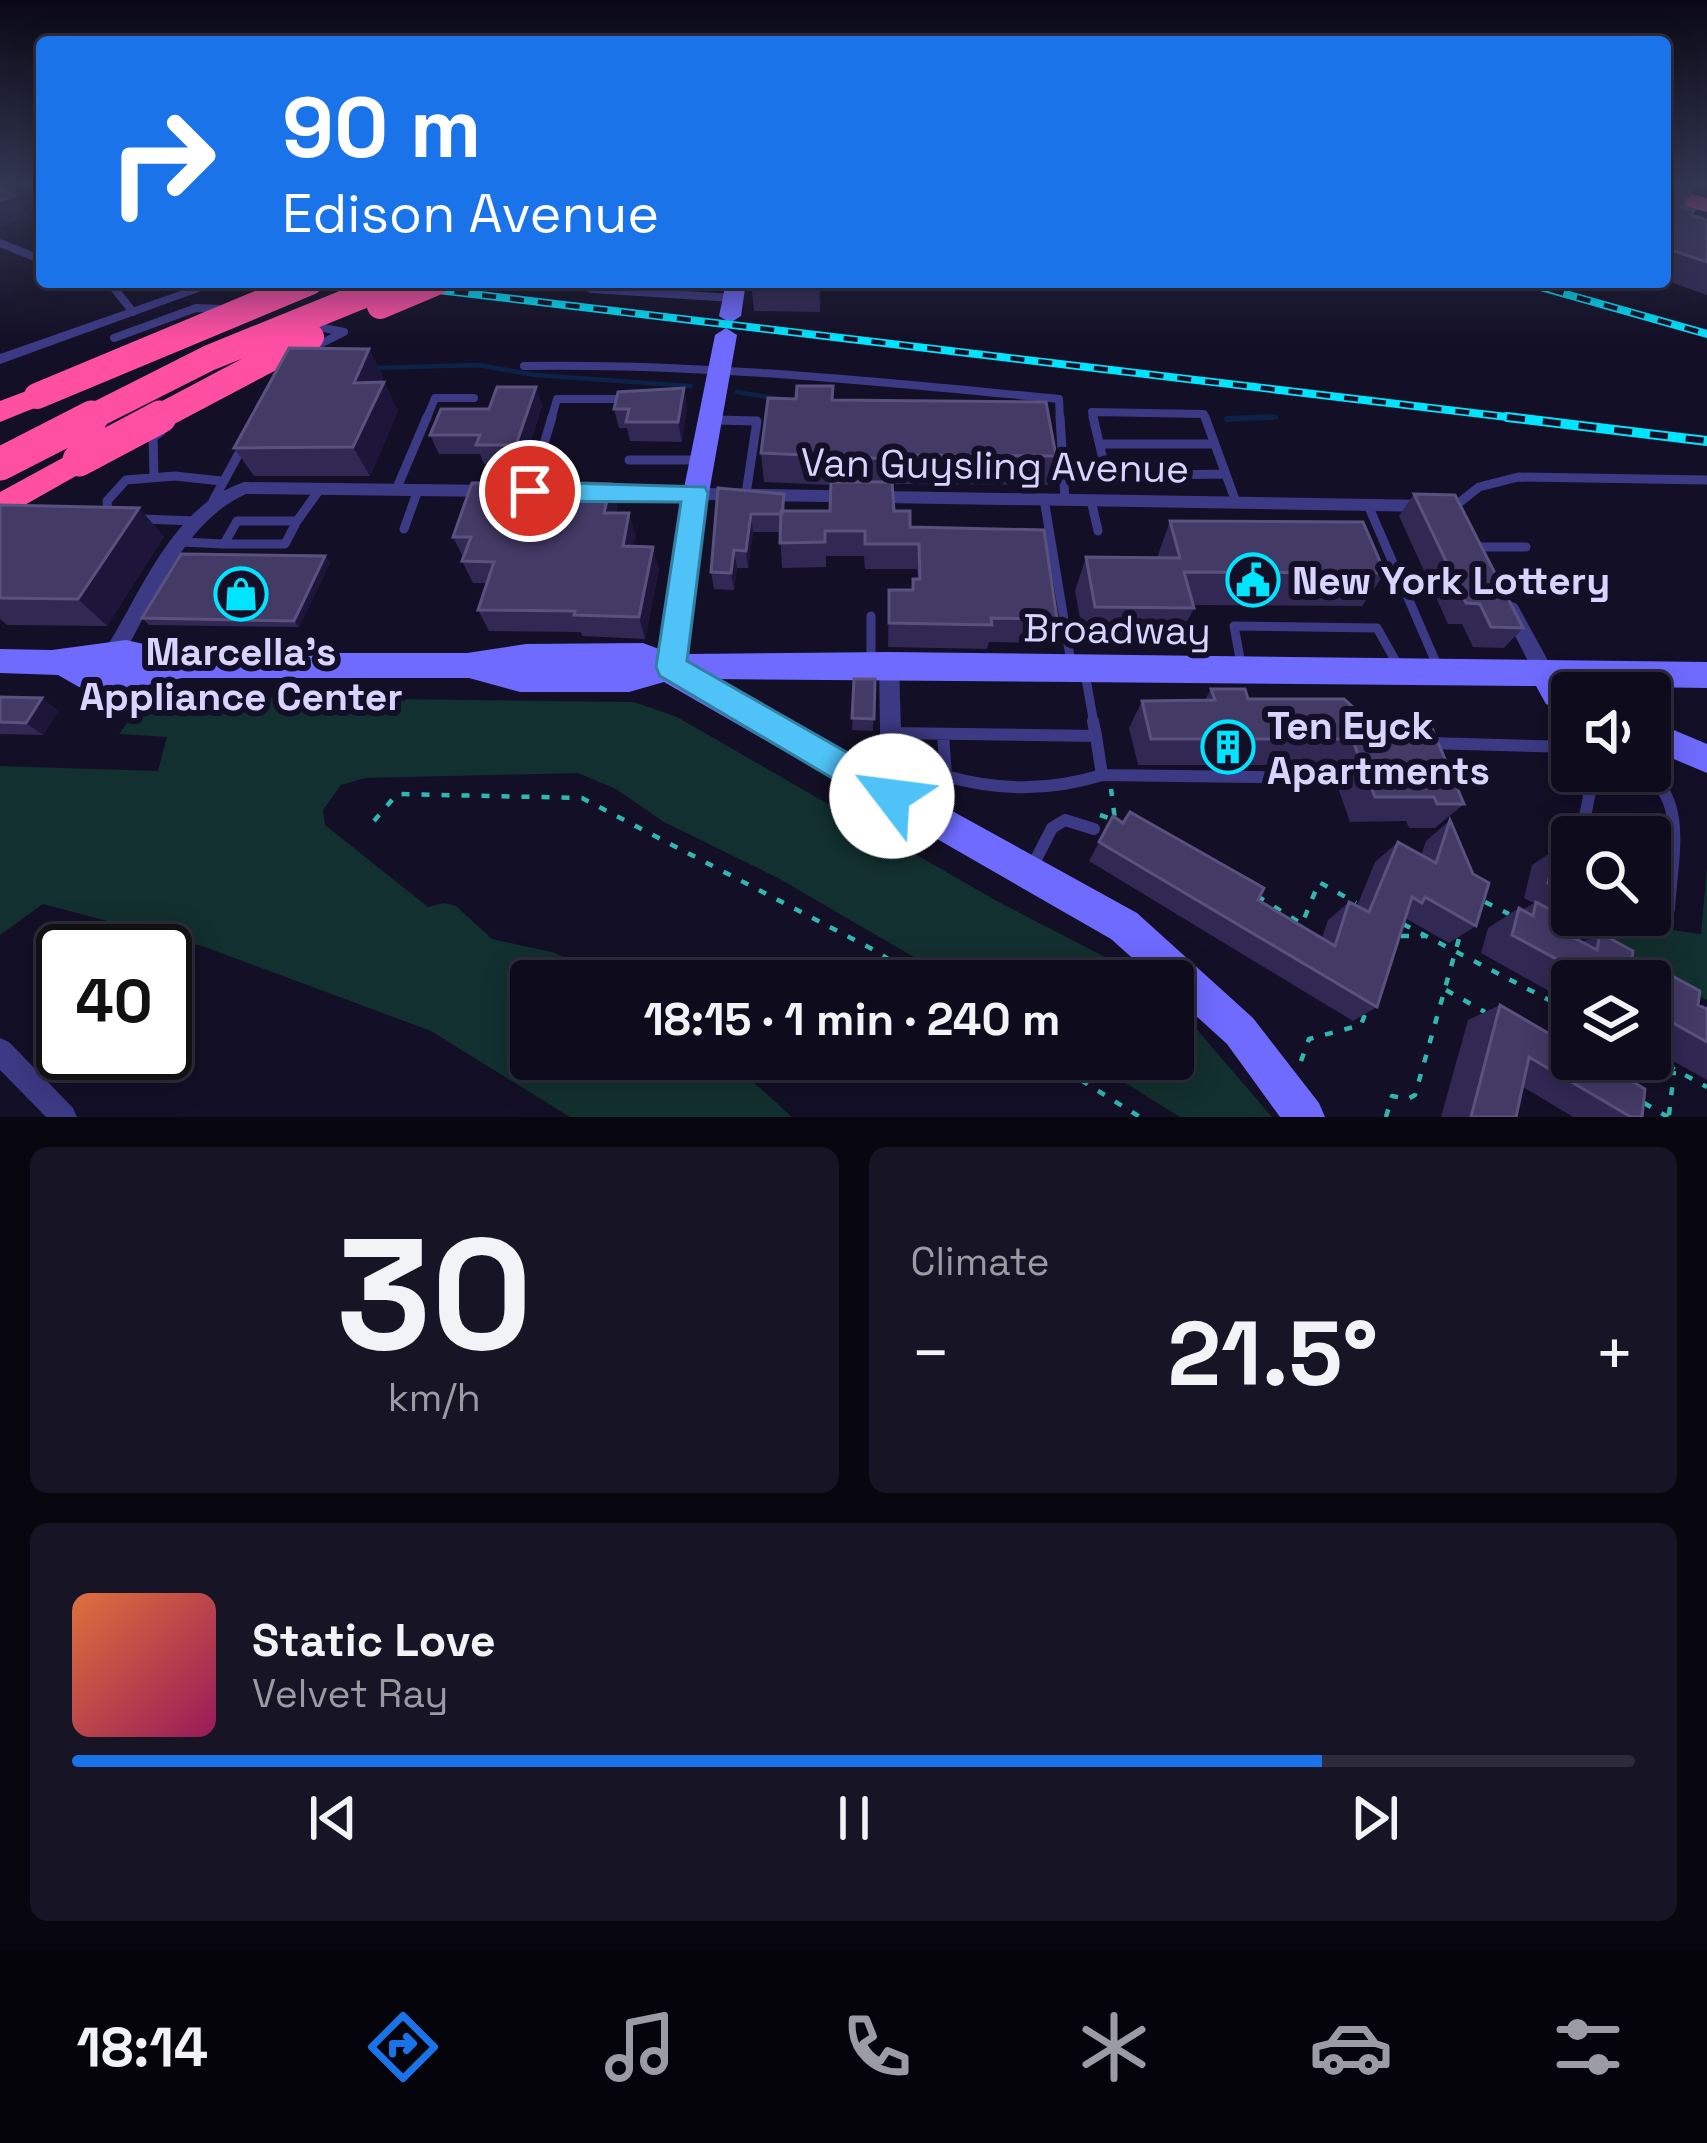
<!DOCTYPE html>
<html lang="en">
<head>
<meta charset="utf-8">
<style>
	body { margin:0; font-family:"Space Grotesk",sans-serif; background:#171425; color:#f1f3f6; height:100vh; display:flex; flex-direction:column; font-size:45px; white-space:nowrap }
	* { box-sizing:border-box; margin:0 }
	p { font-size:39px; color:#9b9ba3 }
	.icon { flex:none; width:66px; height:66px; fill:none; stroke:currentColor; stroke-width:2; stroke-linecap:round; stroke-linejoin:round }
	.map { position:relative; height:1117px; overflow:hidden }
	.side { display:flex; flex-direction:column; gap:30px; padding:30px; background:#08060f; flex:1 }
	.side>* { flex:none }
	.banner { position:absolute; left:36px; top:36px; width:1635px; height:252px; border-radius:12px; box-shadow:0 6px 30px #0003,0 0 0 3px #2e2b3b; background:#1a73e8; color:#fff; overflow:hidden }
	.fabs { position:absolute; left:1551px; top:672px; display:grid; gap:24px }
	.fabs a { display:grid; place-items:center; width:120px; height:120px; border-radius:12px; background:#0e0b1c; box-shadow:0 6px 30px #0003,0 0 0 3px #2e2b3b; font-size:60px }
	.speed { position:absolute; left:36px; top:924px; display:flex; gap:24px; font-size:60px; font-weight:700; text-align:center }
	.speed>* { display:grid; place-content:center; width:156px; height:156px; border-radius:50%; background:#0e0b1c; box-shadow:0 6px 30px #0003,0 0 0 3px #2e2b3b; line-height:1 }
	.speed .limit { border:6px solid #111; border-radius:18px; background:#fff; color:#111 }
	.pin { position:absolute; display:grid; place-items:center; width:102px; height:102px; color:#fff; margin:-51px; border:6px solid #fff; border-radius:50%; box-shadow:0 3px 12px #0007 }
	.me { position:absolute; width:132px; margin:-66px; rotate:300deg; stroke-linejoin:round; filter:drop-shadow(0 0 9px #0008) }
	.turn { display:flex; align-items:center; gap:42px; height:252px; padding:0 48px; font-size:54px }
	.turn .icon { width:156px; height:156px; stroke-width:2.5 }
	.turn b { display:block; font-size:84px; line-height:102px }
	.big { font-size:90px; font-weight:700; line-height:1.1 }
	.side .card { flex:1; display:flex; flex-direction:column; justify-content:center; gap:18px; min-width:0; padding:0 42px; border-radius:18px; background:#171425 }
	.side .dial { align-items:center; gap:0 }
	.dial b { font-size:156px; line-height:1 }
	.song { display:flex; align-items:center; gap:36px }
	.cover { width:144px; height:144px; border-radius:18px; background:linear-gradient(135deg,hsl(20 70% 55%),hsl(330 70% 35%)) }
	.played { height:12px; border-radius:6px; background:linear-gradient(90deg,#1a73e8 80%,#2e2b3b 80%) }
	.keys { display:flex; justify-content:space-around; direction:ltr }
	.heat { display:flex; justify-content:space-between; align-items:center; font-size:66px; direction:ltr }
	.side .tiles { flex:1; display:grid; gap:30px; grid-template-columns:1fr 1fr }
	.card:last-child { grid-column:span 2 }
	.trip { position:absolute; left:510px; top:960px; width:684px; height:120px; border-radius:12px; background:#0e0b1c; box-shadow:0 6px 30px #0003,0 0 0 3px #2e2b3b; font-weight:700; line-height:120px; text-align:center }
	.tab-bar { display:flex; height:192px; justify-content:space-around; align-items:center; background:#06040b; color:#9b9ba3 }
	.tab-bar .icon { width:84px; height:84px }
	.tab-bar .on { color:#1a73e8 }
	.tab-bar b { font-size:54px; color:#f1f3f6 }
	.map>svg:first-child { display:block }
	.green { fill:#12302f }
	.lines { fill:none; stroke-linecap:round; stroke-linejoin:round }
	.stream-far1 { stroke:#0c2248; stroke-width:4.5 }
	.stream { stroke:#0c2248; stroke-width:6 }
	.path { stroke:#2fb8b0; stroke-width:4.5; stroke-dasharray:8 12; stroke-linecap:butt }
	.lane-far2 { stroke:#3d3a85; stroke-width:8 }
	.lane-far1 { stroke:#3d3a85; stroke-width:9 }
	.lane { stroke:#3d3a85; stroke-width:12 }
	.street { fill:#3d3a85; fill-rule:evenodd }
	.secondary { fill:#6f6bff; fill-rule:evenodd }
	.highway { fill:#ff4fa3; fill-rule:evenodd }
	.rail-far1-casing { stroke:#00e5ff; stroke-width:8 }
	.rail-casing { stroke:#00e5ff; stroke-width:10 }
	.rail-far1 { stroke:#130f26; stroke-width:4.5; stroke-dasharray:14; stroke-linecap:butt }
	.rail { stroke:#130f26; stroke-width:6; stroke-dasharray:18; stroke-linecap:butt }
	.highway-bridge-far1 { stroke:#ff4fa3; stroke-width:26 }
	.highway-bridge { stroke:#ff4fa3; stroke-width:33 }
	.wall { fill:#312854; fill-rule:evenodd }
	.shaded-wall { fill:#1d163a }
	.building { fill:#433a66; stroke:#5a527e; stroke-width:3 }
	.route { fill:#4fc3f7; stroke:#337fa1; stroke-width:3 }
	.labels { text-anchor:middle; stroke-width:12; stroke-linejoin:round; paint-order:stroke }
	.street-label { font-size:39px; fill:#d9d4ff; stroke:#130f26 }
	.poi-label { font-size:39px; font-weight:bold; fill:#d9d4ff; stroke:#130f26; text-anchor:start }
</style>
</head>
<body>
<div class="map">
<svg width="1707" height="1117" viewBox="0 0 1707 1117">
	<rect width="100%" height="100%" fill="#130f26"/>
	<path class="green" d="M148,696L634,702L677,717L995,900L1105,957L1136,981H955L778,878L664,822L616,789L578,773L365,778L341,785L323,810L325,825L428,907L444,903L456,906L492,939L556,953L601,981H531V1059H728L792,1117H570L431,1031L202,946L43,904L0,935V766L158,771L167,737L119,734Z
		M1707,867V1000L1611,949L1614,922L1701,934Z
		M1173,1010L1193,1025L1272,1117H1180L1087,1059H1173Z"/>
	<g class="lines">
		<path class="stream-far1" d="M375,368L478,365L535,375L691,386
			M737,392L781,399
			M1227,419L1276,417"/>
		<path class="stream" d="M1227,419L1272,417"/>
		<path class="path" d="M1100,815L1115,820L1111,789
			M374,821L397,794L582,798L874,950L923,981
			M1257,896L1302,924L1319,882L1356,903
			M1485,902L1509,914
			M1403,924L1572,1012
			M1401,936H1426
			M1446,990L1485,1012
			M1650,1056L1707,1087
			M1047,1059L1140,1117
			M1301,1061L1309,1039L1361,1025L1365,1014
			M1644,1103L1668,1117
			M1669,1115L1674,1071
			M1386,1117L1392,1096L1408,1099L1415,1095L1460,935"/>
		<path class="lane-far2" d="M0,243L42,260
			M109,282L133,312
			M581,282L591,289L733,298
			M308,325L344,332L312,348
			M114,338L196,308L221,309
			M524,366C703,363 880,382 1059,399L1060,420
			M426,420L435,398H474
			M551,420L557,399H624
			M715,420H722
			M1094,420L1092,412L1204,414L1206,420"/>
		<path class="lane-far1" d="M1060,417L1065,500
			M1093,417L1107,476L1225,474
			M1205,417L1236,502
			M715,420L757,421L746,494
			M1100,444H1214
			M629,460H696
			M154,476L153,437L161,432
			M396,490L427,417
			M530,491L552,417
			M1044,499L1071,662
			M1091,500L1098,531
			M213,501L244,444
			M1368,505L1437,665
			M1455,506L1479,487L1518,477L1707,480
			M108,513L107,501L126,480L175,476L221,481
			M141,519L196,521
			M404,529L418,490
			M182,542L224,544L237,521H297L320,489
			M224,544H285L297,521
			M1476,547H1526
			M871,616V660
			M1241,664L1234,626L1377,628L1399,667
			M1085,673L1094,724"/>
		<path class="lane" d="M891,733L1096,736L1093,721
			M943,734L946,776C998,791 1051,791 1102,775
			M1096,736L1102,775L1322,778
			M1428,743L1572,747
			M1642,771C1690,797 1671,862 1669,909L1654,919L1647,915
			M1581,837L1594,771
			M1032,867L1052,828L1065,820L1094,829"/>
		<path class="street" d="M206,282H226L0,364V354Z
			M244,482L494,485L502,491L494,497L246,494C183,522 155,601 122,657L115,659L108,657L105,651L108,645C144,586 174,506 244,482Z
			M528,485L1430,500L1439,506L1430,512L528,497L520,491Z
			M1510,601L1517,604L1552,668L1555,674L1552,680L1545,682L1538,680L1501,609L1503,604Z
			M889,657L896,659L899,665L903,796L900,803L892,806L884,803L881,796L879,665L882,659Z
			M0,1038L9,1042L73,1108L77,1117H46L0,1070Z"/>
		<path class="secondary" d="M726,282H746L741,316L730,323L719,316Z
			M726,328L737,335L709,493L687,654L889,652L1707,662V688L1568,686L1583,693H1572V715L1546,704L1536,686L713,679L1137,913L1253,1018L1319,1103L1325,1117H1280L1227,1044L1173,995V981H1158L1111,939L664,682L629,692H520L469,678H182L132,688L79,687L58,675L0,673V649L52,650L126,640L183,653H467L526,644L643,643L659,649L683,493L715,335Z
			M1650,720L1707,744V773L1650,749Z"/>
		<path class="highway" d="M1665,187L1707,198V212L1665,201Z
			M37,387L47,389L51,396L47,403L0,422V401Z
			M79,449L90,452L94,460L90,468L0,519V492Z"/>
		<g class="rail-far1-casing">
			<path id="rail-far1" d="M371,282L1532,420
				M1523,282L1707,334"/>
		</g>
		<g class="rail-casing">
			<path id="rail" d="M1507,417L1707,441"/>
		</g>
		<use href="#rail-far1" class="rail-far1"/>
		<use href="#rail" class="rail"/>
		<path class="highway-bridge-far1" d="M380,306L437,282
			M37,396L310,282
			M86,420L209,358L396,282
			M154,420L311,337"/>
		<path class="highway-bridge" d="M79,460L160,417
			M0,464L92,417"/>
	</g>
	<path class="wall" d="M1665,184L1682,207L1692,215L1707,220V295L1665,280Z
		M611,282H691L690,287Z
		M751,282H822L820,312L754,311Z
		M369,349L383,377L381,382H384L398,411L370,476H254L234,448Z
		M536,387L542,406L523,465L484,464L480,454H439L430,435Z
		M684,388L687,407L682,442L630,441L627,428H619L614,409Z
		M833,400L1056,456L1049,485L892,484L894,511L910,527L1057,619L1050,643L989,642L987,649L888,647L889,590H912L913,579H918L917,569H865L864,556H826V567L782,568L780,532H753L748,568H737L734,590L714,589L711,572L718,488L784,494L785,511H830L831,485L764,482L761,453Z
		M611,484L617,506L616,513L636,535L633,546L659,569L645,639L582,636L581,632L489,631L478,610L487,583H473L462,561L463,557L453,537L552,499L578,500Z
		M1414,494L1523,628L1504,648L1473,647L1462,624H1448L1399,516Z
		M0,505L164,536L107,626L7,625L0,619Z
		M1170,521L1385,573L1362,606L1193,605L1194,608L1178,641L1084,640L1075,591L1086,557L1157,558Z
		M325,556L330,563L299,627L149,625L142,618Z
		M854,679H875L873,731L852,730Z
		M1211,689L1248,699H1344L1464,804L1435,828H1409L1406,821L1350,822L1330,765H1138L1129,728L1142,701L1205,700Z
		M0,697L42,698L58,711L43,735L0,734Z
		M1113,816L1322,938L1328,920L1349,902L1357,906L1375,862L1398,842L1421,855L1426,841L1450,820L1476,926L1449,943L1405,918L1377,1007L1353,1021L1089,861Z
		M1556,849L1572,858V915H1628L1626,924L1603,935L1631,968L1650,979L1665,972L1698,1005L1707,1009V1080L1650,1048V981H1572V1004L1481,953L1488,928L1519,908L1522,910L1534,903L1524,898L1532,865ZM1570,922L1595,936L1582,942L1567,934Z
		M1500,1005L1642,1117H1573L1523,1087L1516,1117H1441L1468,1020Z"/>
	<path class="shaded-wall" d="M14,196L29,216L0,227V201Z
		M819,282H822L820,312Z
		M369,349L383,377L369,411L354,383Z
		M384,382L398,411L370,476L353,447Z
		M536,387L542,406L523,465L516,445Z
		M684,388L687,407L682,442L678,422Z
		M545,482L553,504L540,499Z
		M611,484L617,506L611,535L604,513Z
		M139,508L164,536L107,626L78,599Z
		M629,513L636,535L629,568L623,546Z
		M751,514L753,532L748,568L746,551Z
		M653,547L659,569L645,639L639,617Z
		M734,550L737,568L734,590L731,573Z
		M325,556L330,563L299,627L294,621Z
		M42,698L58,711L43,735L26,723Z"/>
	<path class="building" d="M1665,184H1677L1691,188L1682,207L1694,210L1692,215L1707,220V262L1665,248Z
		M0,186L14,196L0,201Z
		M289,348L369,349L354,383L384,382L353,447L234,448Z
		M797,386H833L832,400L1046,402L1056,456L891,455V459L761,453L768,398L796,399Z
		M497,387H536L516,445H476L480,435H430L441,409H489Z
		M684,388L678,422H626L629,409H614L618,392Z
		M545,482L540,499L578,500L583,483L611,484L604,513H629L623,546L653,547L639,617L574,615L575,611L478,610L494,562L462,561L471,537H453L472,483Z
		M831,482H892L894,511H910V527L1044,530L1057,619L991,618L992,625L889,623V590H913V579H920L919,544H865V531H825V542L780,543L781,511H830Z
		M718,488L784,494L782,514H751L746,551L734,550L731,573L711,572Z
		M1414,494L1455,495L1523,628L1491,627L1480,604L1466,603Z
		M0,505L139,508L78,599L0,598Z
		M1170,521L1363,522L1385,573L1184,572L1194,608L1095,607L1086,557L1180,558Z
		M181,554L325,556L294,621L142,618Z
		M854,679H875L874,719L852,718Z
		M1211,689H1245L1248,699H1344L1365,718L1431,726L1464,804H1437L1434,797H1375L1352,739H1151L1142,701L1215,700Z
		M0,697L42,698L26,723L0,722Z
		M1130,812L1264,888L1258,900L1335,946L1349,902L1369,912L1398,842L1436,863L1450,820L1473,874L1489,883L1476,926L1425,897L1422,903L1412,897L1377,1007L1099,842L1113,816L1123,823Z
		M1556,849L1572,858V895L1548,883Z
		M1536,902L1570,920L1567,934L1597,950L1600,933L1633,951L1631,968L1663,986L1665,972L1700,991L1698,1005L1707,1009V1042L1650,1010V981H1597L1512,935L1519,908L1533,916Z
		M1610,915H1628L1626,924Z
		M1500,1005L1572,1047V1059H1594L1645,1089L1642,1117H1631L1529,1057L1516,1117H1471Z"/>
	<linearGradient id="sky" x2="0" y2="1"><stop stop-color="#0a0815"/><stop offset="0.54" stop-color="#333752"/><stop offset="1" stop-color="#333752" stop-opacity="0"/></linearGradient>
	<rect width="1707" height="341" fill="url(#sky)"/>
	<path class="route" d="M530,482L705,487L708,493L687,661L904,785L909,796L904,807L892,811L881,807L660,676L656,667L681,502L530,501L517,491Z"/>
	<defs>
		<g id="civic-ring" transform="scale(2.7)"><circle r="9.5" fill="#130f26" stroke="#00e5ff" stroke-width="1.5"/><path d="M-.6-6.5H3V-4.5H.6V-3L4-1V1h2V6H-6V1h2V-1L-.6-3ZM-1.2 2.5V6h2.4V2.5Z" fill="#00e5ff"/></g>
		<g id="shop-ring" transform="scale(2.7)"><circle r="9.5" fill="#130f26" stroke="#00e5ff" stroke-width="1.5"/><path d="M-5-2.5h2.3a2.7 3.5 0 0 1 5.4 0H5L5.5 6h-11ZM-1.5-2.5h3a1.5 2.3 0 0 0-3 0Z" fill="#00e5ff"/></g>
		<g id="building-ring" transform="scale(2.7)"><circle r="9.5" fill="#130f26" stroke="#00e5ff" stroke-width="1.5"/><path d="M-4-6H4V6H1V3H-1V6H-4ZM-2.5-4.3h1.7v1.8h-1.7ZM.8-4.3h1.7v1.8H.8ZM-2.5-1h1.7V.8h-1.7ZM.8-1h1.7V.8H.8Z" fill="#00e5ff"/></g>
	</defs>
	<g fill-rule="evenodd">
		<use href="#civic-ring" x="1253" y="580"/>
		<use href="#shop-ring" x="241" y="594"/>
		<use href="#building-ring" x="1228" y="747"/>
	</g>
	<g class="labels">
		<g class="street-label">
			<text transform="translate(995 465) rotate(1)" y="14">Van Guysling Avenue</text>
			<text transform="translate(1117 629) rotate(1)" y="14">Broadway</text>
		</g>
		<g class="poi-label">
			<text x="1292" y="594">New York Lottery</text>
			<text x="241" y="665" text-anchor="middle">Marcella's<tspan x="241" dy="45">Appliance Center</tspan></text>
			<text x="1267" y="739">Ten Eyck<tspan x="1267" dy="45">Apartments</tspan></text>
		</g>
	</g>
</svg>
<div class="fabs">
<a><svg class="icon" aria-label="sound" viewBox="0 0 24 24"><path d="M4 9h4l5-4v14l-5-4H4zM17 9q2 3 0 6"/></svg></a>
<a><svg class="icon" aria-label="search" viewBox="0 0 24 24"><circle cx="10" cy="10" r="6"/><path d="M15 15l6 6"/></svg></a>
<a><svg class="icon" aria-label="layers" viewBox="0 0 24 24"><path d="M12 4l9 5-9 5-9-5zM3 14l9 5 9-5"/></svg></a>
</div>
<div class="speed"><div class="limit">40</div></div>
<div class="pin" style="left:530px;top:491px;background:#d93025"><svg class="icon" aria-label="arrive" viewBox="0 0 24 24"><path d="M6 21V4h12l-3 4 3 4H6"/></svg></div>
<svg class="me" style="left:892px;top:796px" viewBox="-20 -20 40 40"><circle r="19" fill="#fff"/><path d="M0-13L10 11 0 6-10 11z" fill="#4fc3f7"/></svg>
<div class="trip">18:15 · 1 min · 240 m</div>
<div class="banner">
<div class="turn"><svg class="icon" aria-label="right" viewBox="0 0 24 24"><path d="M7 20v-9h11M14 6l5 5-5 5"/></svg><div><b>90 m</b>Edison Avenue</div></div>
</div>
</div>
<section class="side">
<div class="tiles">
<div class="card dial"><b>30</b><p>km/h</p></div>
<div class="card"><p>Climate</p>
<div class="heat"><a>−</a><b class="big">21.5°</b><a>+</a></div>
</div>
<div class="card">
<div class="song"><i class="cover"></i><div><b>Static Love</b><p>Velvet Ray</p></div></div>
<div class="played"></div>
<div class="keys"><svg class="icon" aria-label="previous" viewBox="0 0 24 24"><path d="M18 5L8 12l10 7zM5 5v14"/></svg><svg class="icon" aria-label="pause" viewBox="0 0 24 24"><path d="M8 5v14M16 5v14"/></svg><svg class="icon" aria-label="next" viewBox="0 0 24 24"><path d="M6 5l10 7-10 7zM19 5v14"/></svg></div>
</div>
</div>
</section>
<nav class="tab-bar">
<b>18:14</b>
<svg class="icon on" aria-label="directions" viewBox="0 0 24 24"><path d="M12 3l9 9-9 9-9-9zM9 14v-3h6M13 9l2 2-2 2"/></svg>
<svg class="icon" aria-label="music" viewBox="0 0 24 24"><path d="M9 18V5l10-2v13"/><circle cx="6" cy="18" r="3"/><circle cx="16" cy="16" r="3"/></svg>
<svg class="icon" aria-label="phone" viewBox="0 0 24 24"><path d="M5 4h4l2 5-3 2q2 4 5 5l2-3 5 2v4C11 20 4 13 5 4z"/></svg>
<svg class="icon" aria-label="climate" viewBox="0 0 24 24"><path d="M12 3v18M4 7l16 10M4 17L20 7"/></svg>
<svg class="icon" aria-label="car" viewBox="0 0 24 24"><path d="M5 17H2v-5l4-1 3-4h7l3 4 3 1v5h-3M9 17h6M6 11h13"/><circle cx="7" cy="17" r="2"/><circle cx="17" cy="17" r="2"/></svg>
<svg class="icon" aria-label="filters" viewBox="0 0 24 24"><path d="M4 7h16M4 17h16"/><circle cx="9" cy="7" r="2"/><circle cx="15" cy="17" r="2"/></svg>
</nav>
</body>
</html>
